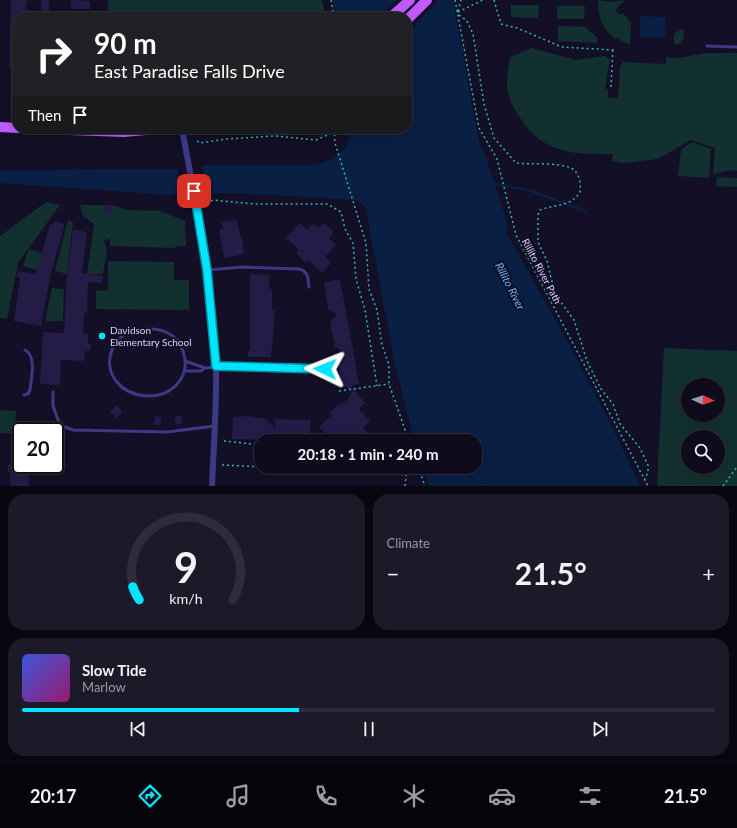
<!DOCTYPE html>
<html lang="en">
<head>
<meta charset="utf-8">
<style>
	body { margin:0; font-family:Lato,sans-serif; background:#1c1929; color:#f1f3f6; height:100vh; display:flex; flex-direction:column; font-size:15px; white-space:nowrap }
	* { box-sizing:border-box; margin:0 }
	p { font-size:13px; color:#9b9ba3 }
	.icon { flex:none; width:22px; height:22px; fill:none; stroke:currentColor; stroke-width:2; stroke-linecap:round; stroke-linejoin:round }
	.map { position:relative; height:486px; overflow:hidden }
	.details { display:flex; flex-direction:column; gap:8px; padding:8px; background:#08060f; flex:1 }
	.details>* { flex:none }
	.hud { position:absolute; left:12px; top:12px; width:400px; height:122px; border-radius:16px; box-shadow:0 4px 16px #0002,0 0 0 1px #2e2b3b; background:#202124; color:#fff; overflow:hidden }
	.needle { width:26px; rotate:93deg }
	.controls { position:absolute; left:681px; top:378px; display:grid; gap:8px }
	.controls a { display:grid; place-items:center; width:44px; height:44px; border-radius:50%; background:#0e0b1c; box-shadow:0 4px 16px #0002,0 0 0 1px #2e2b3b; font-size:20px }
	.speed { position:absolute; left:12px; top:422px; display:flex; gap:8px; font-size:20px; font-weight:700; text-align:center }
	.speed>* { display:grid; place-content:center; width:52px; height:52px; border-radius:50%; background:#0e0b1c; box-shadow:0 4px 16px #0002,0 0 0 1px #2e2b3b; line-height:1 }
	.speed .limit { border:2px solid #111; border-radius:6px; background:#fff; color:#111 }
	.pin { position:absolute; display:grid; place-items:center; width:34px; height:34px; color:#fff; margin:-17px; border-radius:8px; box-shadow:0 2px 6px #0006 }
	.me { position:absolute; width:44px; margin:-22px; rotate:272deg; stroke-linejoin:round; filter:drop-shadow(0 0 3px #0008) }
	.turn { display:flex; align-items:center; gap:14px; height:84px; padding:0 16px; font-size:18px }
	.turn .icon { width:52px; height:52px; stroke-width:2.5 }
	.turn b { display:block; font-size:28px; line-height:34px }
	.then { display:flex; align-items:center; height:38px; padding:0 16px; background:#0003; gap:8px; font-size:15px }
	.big { font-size:30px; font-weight:700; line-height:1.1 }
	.details .tile { flex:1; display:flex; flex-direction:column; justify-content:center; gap:6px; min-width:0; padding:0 14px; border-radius:16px; background:#1c1929 }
	.details .dial { align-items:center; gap:0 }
	.dial svg { height:104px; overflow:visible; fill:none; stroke:#2e2b3b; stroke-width:7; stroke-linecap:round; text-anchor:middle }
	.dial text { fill:#f1f3f6; stroke:none }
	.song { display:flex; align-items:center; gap:12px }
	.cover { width:48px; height:48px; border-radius:6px; background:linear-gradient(135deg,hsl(230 70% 55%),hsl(320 70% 35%)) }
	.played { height:4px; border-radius:2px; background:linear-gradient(90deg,#00e5ff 40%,#2e2b3b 40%) }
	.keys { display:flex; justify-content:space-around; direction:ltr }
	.heat { display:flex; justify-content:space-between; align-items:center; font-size:22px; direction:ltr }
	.details .tiles { flex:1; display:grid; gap:8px; grid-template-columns:1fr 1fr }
	.tile:last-child { grid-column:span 2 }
	.trip { position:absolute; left:254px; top:434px; width:228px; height:40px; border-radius:16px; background:#0e0b1c; box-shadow:0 4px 16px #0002,0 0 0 1px #2e2b3b; font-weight:700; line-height:40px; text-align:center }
	.menu { display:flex; height:64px; justify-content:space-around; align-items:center; background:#06040b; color:#9b9ba3 }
	.menu .icon { width:28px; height:28px }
	.menu .selected { color:#00e5ff }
	.menu b { font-size:18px; color:#f1f3f6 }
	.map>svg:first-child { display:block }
	.green { fill:#12302f; fill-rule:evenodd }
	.water { fill:#0a1f44 }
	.pier { fill:#130f26 }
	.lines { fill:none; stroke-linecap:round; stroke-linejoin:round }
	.stream { stroke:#0a1f44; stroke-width:2.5 }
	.building { fill:#241b47 }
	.path { stroke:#2fb8b0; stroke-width:1.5; stroke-dasharray:2 3; stroke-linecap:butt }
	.service { stroke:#3d3a85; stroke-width:3 }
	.minor { stroke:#3d3a85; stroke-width:6 }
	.primary { stroke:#c25bff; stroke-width:10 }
	.route-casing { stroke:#0095a6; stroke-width:10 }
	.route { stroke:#00e5ff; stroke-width:7 }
	.poi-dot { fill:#00e5ff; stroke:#130f26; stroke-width:1.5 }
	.labels { text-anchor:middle; stroke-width:4; stroke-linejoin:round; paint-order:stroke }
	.street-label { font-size:10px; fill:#d9d4ff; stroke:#130f26 }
	.poi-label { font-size:10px; fill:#d9d4ff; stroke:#130f26; text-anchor:start }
	.water-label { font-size:11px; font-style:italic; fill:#62b6ff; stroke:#130f26 }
</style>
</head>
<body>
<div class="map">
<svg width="737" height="486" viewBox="0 0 737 486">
	<rect width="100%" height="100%" fill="#130f26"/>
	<path class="green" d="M108,0H322L326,17H258L108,11Z
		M597,0L611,2L625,0L615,10L620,15L623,13L631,23L630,44L625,43L616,37L615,39C602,28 598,18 598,2Z
		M511,5H539L538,18L511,17Z
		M557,6H585L584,19H557Z
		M558,26L585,27L597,37V43L558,41Z
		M683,28L684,38L679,44H674V34Z
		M532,48L576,60L605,56L610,60L605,89H608V98H618L620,67L623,62L666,64V57L677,58L705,53H737V171L730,170L713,174L715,148L691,140L658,159L623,163L612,161L613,154C573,155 541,153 519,116C514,109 508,97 507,88C506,78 509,67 510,57Z
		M692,142L711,149L709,178L678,176L681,150Z
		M717,177L737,178V187L716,186Z
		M46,202L60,205L18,263L7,319L0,318V236Z
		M80,205H104V212L111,213L112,205L127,210L160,211L185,221L186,246H176L175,248L110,246V239L104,240L107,250L103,274H87L94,224L83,216Z
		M68,220L73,222L67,274L55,271Z
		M29,249L42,253L37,270L23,266Z
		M108,261L174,262V280H189V310L96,309V291L108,290Z
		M52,288L64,289L63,321H45Z
		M664,348L737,351V486H657ZM688,385H718V415H688ZM688,437H718V467H688Z
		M0,410L16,411L15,434L0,433Z"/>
	<path class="water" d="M333,0H453L479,142L486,157L506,219L507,234C554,317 601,399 640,486H429L423,467H475V441H414L395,365L367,215L365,206L356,200L234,193L170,195L0,183V170L175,169L201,165H315C336,160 348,151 351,129H407V17H336Z
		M640,16L666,17L665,37H640Z"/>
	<path class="pier" d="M398,0H439L407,33V17H380Z
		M201,163L207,196L184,197L177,167Z"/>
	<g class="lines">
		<path class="stream" d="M494,184L529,190L585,211"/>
	</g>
	<path class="building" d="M11,0H27L26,10L41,11V0H49V17H17V68H9Z
		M71,0L90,1V9H71Z
		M104,205H112L111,213L104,212Z
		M237,220L240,236H242L244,254L224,258L219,229H223L221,222Z
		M54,221L65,224L51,273L41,326L14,321L20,278H17L18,271L36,274L50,224H53Z
		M300,223L307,230L313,223L318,228L324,223L334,232L329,238L336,245L325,257L331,263L322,273L308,260L306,263L296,253L299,250L286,238Z
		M73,230L87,232L82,273L103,276L102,283L88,282L87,313H84L83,334H88V344H91L90,351H85L84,361L61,360L60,385L40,384L43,332L64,333L66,286Z
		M250,274L269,275V289H272V310L275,311L271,357H248V351H250Z
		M340,279L359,384L351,386L365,403L359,409L370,421L363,428L368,434L360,441H356L352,438L349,441H345L341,436L336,441H331L319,427L332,415L329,413L340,403L341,405L351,396L350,394L353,391L342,385L337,360L343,352L335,347L330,323L337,314L328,309L324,284L326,282Z
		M117,405L123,412L116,418L110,411Z
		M181,415L183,423L176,425L174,417Z
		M155,416L161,417L160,425H154Z
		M248,416L266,419L275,428V419L310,420V441L232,439L233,417Z
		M27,420L32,427L26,431L22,424Z
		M8,464L35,465L34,473H29V486H10V472H8Z"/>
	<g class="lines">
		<path class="path" d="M331,0L334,17
			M455,0L479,128L497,159L516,235L648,486
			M494,0L501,24L517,28L562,47L614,50
			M458,11L461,0
			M458,12L483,0
			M459,15L467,21L473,34L484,104L494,138L516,163C529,165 566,161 575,171C580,176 581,186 580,192C571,207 555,204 540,210L538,215V242L547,261L555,294L574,320L587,361L601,389L613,404L620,424L640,448L648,465V472L645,479
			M611,87L613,47
			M334,129L335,143L366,243L369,289L377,310L382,345L389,365V384L409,441
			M197,141L200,143L227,139L275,136L316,140L334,132
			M207,204L213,200L254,204H327L341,212L345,229L353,243L356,279L365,310L377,386
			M339,391L389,384
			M224,441L261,445
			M222,465L351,471H393L406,476
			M418,467L425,486
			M405,486L407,467
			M723,486L737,467"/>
		<path class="service" d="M707,46L737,47
			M207,270L242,267L299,269C308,271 308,278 309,287
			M138,329C148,329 159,328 168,333C176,337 180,344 183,351C192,378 171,397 146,396C135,395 124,391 117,382C100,362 114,333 138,329Z
			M185,361L205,368
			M184,371H201L205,368L227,366L325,369
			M53,392V406L60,425L73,430L167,432L215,426
			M24,395L28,394L30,390C31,379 37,356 25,350"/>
		<path class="minor" d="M182,129C195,199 210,269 215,340C218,388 214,437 212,486"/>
		<path class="primary" d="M391,17L410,0
			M407,20L427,0
			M0,127L17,128
			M43,129L124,132L157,129"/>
	</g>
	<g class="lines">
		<g class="route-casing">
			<path id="route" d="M194,191L207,270L216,366L325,369"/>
		</g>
		<use href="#route" class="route"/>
	</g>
	<circle class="poi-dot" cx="102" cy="336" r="4"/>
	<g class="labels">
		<g class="street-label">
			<text transform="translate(542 271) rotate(62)" y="4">Rillito River Path</text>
		</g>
		<g class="poi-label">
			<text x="110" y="334">Davidson<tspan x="110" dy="12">Elementary School</tspan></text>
		</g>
		<g class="water-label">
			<text transform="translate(510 286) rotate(63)" y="4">Rillito River</text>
		</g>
	</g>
</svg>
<div class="controls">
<a><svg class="needle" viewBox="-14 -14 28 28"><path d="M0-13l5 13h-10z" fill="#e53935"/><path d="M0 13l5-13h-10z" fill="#9b9ba3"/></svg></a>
<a><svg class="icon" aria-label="search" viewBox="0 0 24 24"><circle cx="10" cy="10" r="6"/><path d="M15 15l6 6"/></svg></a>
</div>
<div class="speed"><div class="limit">20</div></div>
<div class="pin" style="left:194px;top:191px;background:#d93025"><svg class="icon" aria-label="arrive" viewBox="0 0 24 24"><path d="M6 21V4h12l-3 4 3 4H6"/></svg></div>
<svg class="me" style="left:325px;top:369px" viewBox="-20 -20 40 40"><path d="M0-17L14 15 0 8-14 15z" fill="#00e5ff" stroke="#fff" stroke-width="4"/></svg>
<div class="trip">20:18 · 1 min · 240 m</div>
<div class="hud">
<div class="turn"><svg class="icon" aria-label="right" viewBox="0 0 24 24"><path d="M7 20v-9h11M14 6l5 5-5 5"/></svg><div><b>90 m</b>East Paradise Falls Drive</div></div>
<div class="then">Then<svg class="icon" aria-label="arrive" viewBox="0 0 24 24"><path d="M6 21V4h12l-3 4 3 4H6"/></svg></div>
</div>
</div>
<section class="details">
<div class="tiles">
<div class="tile dial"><svg viewBox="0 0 100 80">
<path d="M14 69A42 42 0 1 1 86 69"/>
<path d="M14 69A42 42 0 0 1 9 59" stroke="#00e5ff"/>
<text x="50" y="56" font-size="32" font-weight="700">9</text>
<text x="50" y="72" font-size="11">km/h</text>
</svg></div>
<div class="tile"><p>Climate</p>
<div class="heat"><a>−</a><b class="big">21.5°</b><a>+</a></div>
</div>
<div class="tile">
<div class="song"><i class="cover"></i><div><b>Slow Tide</b><p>Marlow</p></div></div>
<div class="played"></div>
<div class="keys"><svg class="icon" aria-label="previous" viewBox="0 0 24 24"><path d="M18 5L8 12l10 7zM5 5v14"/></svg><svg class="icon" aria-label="pause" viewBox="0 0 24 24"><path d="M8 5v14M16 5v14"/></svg><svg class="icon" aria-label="next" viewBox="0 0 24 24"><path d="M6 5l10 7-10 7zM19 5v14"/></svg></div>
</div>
</div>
</section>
<nav class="menu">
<b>20:17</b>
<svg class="icon selected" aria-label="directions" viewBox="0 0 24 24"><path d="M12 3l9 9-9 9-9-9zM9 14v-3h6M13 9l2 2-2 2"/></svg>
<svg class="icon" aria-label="music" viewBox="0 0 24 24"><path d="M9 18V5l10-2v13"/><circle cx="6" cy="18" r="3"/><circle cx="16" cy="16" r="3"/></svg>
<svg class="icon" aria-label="phone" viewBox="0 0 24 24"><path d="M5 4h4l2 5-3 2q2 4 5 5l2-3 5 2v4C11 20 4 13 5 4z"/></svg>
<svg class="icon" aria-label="climate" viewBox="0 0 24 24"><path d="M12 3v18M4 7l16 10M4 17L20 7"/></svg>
<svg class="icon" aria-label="car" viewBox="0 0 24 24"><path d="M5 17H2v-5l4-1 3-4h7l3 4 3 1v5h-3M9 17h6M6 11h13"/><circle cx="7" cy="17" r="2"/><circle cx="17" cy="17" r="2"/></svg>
<svg class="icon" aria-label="filters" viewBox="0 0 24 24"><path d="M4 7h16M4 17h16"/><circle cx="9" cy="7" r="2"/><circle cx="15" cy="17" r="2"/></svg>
<b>21.5°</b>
</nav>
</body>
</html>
